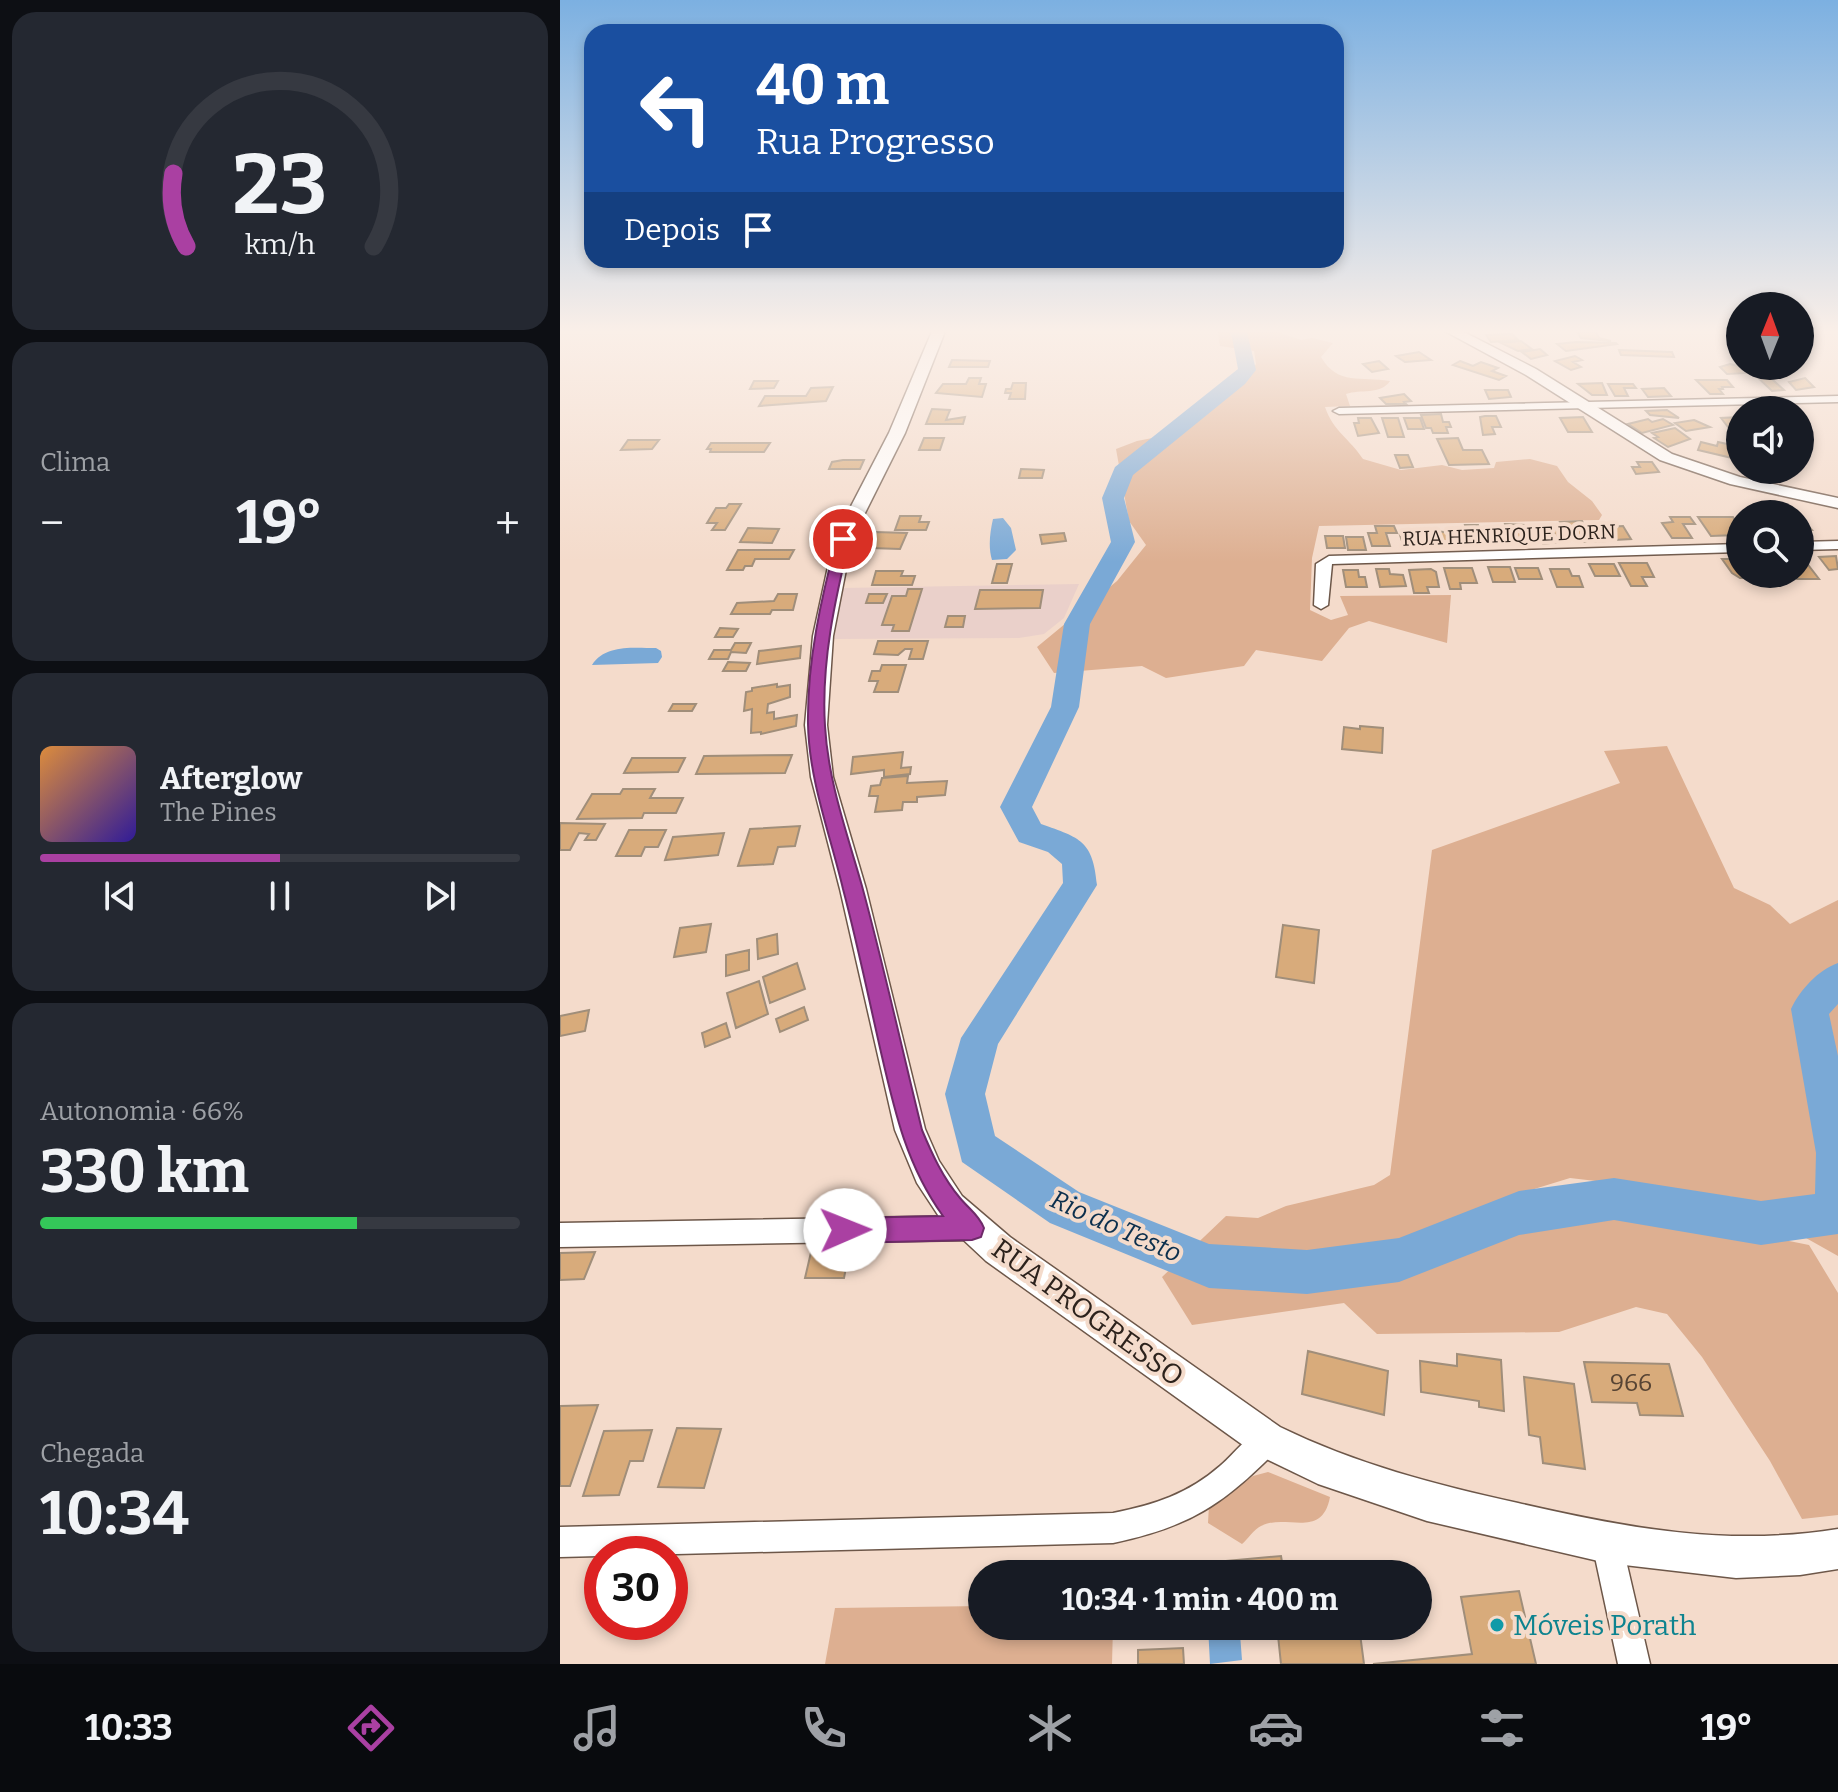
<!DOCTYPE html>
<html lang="pt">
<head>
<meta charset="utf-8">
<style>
	body { margin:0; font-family:Bitter,serif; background:#242831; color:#f1f3f6; height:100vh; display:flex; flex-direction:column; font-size:30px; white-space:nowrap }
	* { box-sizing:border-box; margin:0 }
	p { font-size:26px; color:#9ea1a6 }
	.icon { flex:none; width:44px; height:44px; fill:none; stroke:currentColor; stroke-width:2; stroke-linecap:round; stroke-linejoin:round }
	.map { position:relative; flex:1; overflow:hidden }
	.details { display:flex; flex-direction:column; gap:12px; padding:12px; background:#0d0f14; width:560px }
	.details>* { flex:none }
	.top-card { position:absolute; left:24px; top:24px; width:760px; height:244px; border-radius:24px; box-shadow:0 4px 12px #0003; background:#1a4fa0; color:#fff; overflow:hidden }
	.needle { width:52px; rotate:1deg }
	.fabs { position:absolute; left:1166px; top:292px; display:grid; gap:16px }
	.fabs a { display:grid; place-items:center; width:88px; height:88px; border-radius:50%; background:#171b24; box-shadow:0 4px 12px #0003; font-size:40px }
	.speed { position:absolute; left:24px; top:1536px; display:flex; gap:16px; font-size:40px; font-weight:700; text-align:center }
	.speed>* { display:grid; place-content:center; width:104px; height:104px; border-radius:50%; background:#171b24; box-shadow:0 4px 12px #0003; line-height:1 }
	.speed .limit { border:12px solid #d22; background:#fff; color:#111 }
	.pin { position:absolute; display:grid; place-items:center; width:68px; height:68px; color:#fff; margin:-34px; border:4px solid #fff; border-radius:50%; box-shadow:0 2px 8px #0007 }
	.me { position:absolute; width:88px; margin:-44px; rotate:89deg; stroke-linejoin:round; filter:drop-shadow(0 0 6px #0008) }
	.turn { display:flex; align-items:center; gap:28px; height:168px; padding:0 40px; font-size:36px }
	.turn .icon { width:104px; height:104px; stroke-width:2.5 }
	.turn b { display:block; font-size:56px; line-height:68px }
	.then { display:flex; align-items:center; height:76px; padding:0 40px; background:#0003; gap:16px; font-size:30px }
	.big { font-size:60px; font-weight:700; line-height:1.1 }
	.details .tile { flex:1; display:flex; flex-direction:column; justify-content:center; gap:12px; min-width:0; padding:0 28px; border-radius:24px; background:#242831 }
	.details .dial { align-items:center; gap:0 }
	.dial svg { height:208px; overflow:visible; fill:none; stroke:#363941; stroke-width:7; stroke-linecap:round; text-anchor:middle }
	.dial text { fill:#f1f3f6; stroke:none }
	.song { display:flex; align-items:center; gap:24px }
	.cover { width:96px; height:96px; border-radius:12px; background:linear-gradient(135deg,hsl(30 70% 55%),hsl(250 70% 35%)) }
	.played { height:8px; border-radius:4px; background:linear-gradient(90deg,#aa40a2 50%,#363941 50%) }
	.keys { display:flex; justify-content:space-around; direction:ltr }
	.heat { display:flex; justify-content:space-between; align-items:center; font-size:44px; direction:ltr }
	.charge { height:12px; border-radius:6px; background:linear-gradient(90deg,#34c759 66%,#363941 0) }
	.trip { position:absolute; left:408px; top:1560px; width:464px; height:80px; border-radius:40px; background:#171b24; box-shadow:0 4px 12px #0003; font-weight:700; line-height:80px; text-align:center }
	.dock { display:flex; height:128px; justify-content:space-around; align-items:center; background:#090b0e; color:#9ea1a6 }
	.dock .icon { width:56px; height:56px }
	.dock .selected { color:#aa40a2 }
	.dock b { font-size:36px; color:#f1f3f6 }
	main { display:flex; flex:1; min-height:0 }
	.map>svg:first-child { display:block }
	.industrial { fill:#ead0ca }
	.green { fill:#ddaf91 }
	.water { fill:#7aa9d6 }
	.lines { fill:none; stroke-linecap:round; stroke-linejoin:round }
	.river { fill:#7aa9d6; fill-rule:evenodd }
	.building { fill:#d8ab7b; stroke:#a08e7a; stroke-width:2 }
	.street-casing { stroke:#6d5749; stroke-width:3 }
	.secondary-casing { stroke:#6d5749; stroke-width:3 }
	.street { fill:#fff; fill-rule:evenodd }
	.secondary { fill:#fff; fill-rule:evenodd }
	.route { fill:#aa40a2; stroke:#6e2a69; stroke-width:2 }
	.culture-dot { fill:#0f9aa8; stroke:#f4dbcb; stroke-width:3 }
	.labels { text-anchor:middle; stroke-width:8; stroke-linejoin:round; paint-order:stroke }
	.far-street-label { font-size:20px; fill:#2c221c; stroke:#f4dbcb }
	.near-number-label { font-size:24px; fill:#574434 }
	.water-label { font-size:26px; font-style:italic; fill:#0b2f4d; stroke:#f4dbcb }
	.near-street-label { font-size:28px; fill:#2c221c; stroke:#f4dbcb }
	.near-culture-label { font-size:28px; fill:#0d838f; stroke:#f4dbcb; text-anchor:start }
</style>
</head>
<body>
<main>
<section class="details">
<div class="tile dial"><svg viewBox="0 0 100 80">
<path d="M14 69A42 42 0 1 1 86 69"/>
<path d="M14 69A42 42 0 0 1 9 41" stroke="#aa40a2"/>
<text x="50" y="56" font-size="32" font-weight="700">23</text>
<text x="50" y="72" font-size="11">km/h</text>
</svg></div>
<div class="tile"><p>Clima</p>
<div class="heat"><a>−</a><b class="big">19°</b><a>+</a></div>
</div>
<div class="tile">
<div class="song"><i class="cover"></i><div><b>Afterglow</b><p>The Pines</p></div></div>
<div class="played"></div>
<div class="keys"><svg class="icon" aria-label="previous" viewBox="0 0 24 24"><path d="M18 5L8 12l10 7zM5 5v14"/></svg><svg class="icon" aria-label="pause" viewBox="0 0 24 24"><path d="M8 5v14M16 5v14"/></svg><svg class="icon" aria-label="next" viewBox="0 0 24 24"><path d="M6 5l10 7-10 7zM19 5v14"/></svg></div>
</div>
<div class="tile"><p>Autonomia · 66%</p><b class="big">330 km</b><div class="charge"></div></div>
<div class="tile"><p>Chegada</p><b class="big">10:34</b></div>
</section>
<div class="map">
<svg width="1278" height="1664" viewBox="0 0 1278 1664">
	<rect width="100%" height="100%" fill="#f4dbcb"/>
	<path class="industrial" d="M519,584L504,618L484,634L459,638L274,639L283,588Z"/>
	<path class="green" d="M657,329H709L741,340L752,338L773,343L761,357C778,386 801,376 830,381C821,395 800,389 786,394L790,406L765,407C773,431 790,439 803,459L841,470L882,465L902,470L934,468L936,462L970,459L997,466L1008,482L1032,501L1042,515L1039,520L759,526L752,558L750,610L771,620L788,615L780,596L891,595L887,643L809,621L789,628L762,661L696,650L684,666L606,678L582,666L494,673L477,647L557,581L586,545L569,521L556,449L577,441L623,432L686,381L696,364L694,351L660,346Z
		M1107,746L1174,888L1210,905L1230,924L1278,900V1256L1173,1197L1010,1178L971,1190L1249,1245L1278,1293V1515L1242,1519L1210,1461L1142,1357L1107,1314L1076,1307L999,1332L817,1334L784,1303L632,1325L602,1277L666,1216L698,1218L726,1206L814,1185L830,1175L872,850L1060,783L1044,751Z
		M708,1472L770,1497C762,1540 726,1513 701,1526C694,1529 688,1539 682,1544L648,1523L649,1505L693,1476Z
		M422,1606V1626H553L552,1664H265L275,1608Z"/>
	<path class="water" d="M443,518L451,528L456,550L447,559L432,560C428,547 430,532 433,519Z
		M96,648L101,651L102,657L98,663L32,665C45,644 74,648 96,648Z
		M648,1626H675V1633L680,1634L682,1660L650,1664Z"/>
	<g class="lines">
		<path class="river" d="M667,329H685L687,332L696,370L685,384L573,475L564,498L575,542L530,624L519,707L472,807L481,824C521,838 533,841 537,885L438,1044L425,1094L435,1136L519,1192L649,1244L747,1250L839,1238L959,1191L1054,1178L1201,1201L1255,1194L1256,1153L1231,1009C1240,990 1258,970 1278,963V1004L1269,1014L1278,1056V1234L1201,1245L1054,1220L959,1235L839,1282L747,1294L649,1288L490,1223L402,1162L385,1094L401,1038L503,883L502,864L488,852L459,842L440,807L491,707L504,624L551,542L542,498L555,467L678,369L672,337Z"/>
	</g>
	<path class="building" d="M1017,332H1036L1039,338L1051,341L1021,338Z
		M952,334L958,340L931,342L926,335Z
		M961,341L972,349L958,351L941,343Z
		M1016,342L1056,343L1057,344L1006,351L997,344Z
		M980,349L987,355L971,359L962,352Z
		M1059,350L1112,352L1114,357L1061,355Z
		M859,352L871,360L845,362L836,356Z
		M1015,356L1022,360L1013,362L1021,367L1011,370L995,361Z
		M392,360L430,361L428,367H389Z
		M819,361L828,369L812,372L803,364Z
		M900,361L913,366L921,362L938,368L932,371L946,376L939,380L893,365Z
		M1170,364L1178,366L1186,373L1167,374L1160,367Z
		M1192,372H1204L1224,390L1212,391Z
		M409,378H421L419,384H426L422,397L376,393L383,384H406Z
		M1245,378L1254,387L1236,390L1229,382Z
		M1136,380H1167L1173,387H1162L1163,389H1159L1163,394H1150Z
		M194,381H218L214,388L190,389Z
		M453,383H466L465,399H449L451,393H445L446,389H451Z
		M1042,383L1047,395H1032L1018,384Z
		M1048,384H1073L1076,388H1064L1068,396H1055Z
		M273,387L266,401L199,406L205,396H246L251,388Z
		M1104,388L1111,396L1088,397L1082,389Z
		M925,390H948L951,397L929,399Z
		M844,394L851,401L844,402L846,404H826L820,398Z
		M372,409L390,410L386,420L405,417L403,424H366Z
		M1107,410L1119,418L1090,415L1086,411Z
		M881,414L883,422H889L891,427H886L888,433H873L871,428H866L861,415Z
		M925,416H936L941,427H932L935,434L923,435L920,417Z
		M1023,417L1032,432H1008L1000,418Z
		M1180,417V427H1168L1161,418Z
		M798,418H811L819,433L798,436L794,423H799Z
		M822,418H838L844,437H828Z
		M844,418H860L864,429H848Z
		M1088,419L1092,422L1103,419L1113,425L1082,433L1068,424Z
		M1134,420L1150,427L1126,431L1115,423Z
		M1115,428L1130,439L1108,447L1094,438L1098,437L1092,433Z
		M364,438H384L380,450H359Z
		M898,438L903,450H922L929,464L889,465L877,439Z
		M68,440H99L92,449L61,450Z
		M1141,442L1157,446L1158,442L1176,446L1172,458L1138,450Z
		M151,443H210L204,452H150L151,449H147Z
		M835,455H848L853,467L840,468Z
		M283,460H304L300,469H269L272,462Z
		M1077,462H1092L1099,472L1076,474L1072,467H1080Z
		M461,469L484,470L482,478H459Z
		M169,504H181L165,530H152L157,523H147L156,508H166Z
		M340,516H361L359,522H369L366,530H335Z
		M1110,517H1130L1135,524H1123L1132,538H1112L1102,523L1113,522Z
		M1138,517H1173L1180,529H1171L1176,535L1151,536Z
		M1240,518L1252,530L1245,531L1250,537H1240Z
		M1022,521L1026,529L1037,528L1045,541L1017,542L1010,529L1004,530L1000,522Z
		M945,524L965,525L970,540L949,539Z
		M905,525H918L919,529H926L931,542L911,543Z
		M815,526H834L837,533H826L830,546H812L808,533H817Z
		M1063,526L1071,539L1054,540L1046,527Z
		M188,528L219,529L212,543L180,542Z
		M992,530H1002L1007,541L983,544L978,534L994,533Z
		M874,531L903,534L906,543L880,546Z
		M315,532L347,533L340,549L311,548Z
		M504,533L506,541L482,544L480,535Z
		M869,534L874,546L844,547L840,535Z
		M765,536H783L785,548H767Z
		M786,537H803L806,550H788Z
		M178,550H234L229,559H195L192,566H185L183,570H167Z
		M1276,556L1278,569L1269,570L1259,557Z
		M1240,557H1242L1259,579H1237L1233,574H1240Z
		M1162,559H1178L1180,574H1200L1203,577L1180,578L1172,573Z
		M1059,563H1087L1094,577H1082L1087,586H1071Z
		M437,564H452L447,583H432Z
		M1029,564H1054L1060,576H1035Z
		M928,567H950L955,582H933Z
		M884,568H912L917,583H900L901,589H890Z
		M955,568H978L982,579H959Z
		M816,569H829L830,574L843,575L846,586L820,587Z
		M871,569L876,572L879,587H867L869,593H854L849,570Z
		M990,569H1009L1012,576H1019L1023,587H997Z
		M783,570H798L799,577H805L807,587H786Z
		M316,571H343L341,576H355L352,585H312Z
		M348,589H362L349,631H332L334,625H322L332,596H346Z
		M420,590H483L480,608L415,609Z
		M218,594H237L233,610H212L210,614H171L177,603L214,601Z
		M309,594H327L323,603H306Z
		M388,616H405L403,627H385Z
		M160,628L178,629L173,637H155Z
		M318,641H368L363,659H349L352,649H345L338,655L314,654Z
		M175,643H191L186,653L171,652L168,659H149L154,650H171Z
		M241,646L240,658L197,664L199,651Z
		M168,662L190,663L186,671H163Z
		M322,665H346L338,692H314L318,681H309L312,671H320Z
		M217,684V687L230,685V697L208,704L207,713L214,712V719L237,715L236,726L201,734V732L191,733L192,709L184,711L186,692L192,691V688Z
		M113,704H136L132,711H109Z
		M800,726L823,728L822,753L782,749L784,727L800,729Z
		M343,752L341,768L351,767L350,774L324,777V770L291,774L293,757Z
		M232,755L225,773L136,774L144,756Z
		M72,758H125L118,772L64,773Z
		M348,776L347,783L387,781L385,795L357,797V802H343L342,810L315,812L318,796H309L311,786L320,785L322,778Z
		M63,789H95L90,798H123L116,813H84L82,818L17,819L32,794H60Z
		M0,823L45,824L36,840H25L29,834L19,833L10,850H0Z
		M240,826L235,846L218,847L213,864L178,866L190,829Z
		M69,830H106L98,847H85L81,856H56Z
		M164,833L158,855L105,860L113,837Z
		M151,924L146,952L114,957L120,928Z
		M723,925L759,930L754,983L716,977Z
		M217,934L218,954L198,959L197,939Z
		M189,950V970L166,976V955Z
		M237,963L245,989L210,1003L203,977Z
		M199,981L208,1014L176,1028L167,993Z
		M244,1007L248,1020L220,1032L216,1019Z
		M29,1010L25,1031L0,1036V1016Z
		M166,1023L170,1037L145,1047L142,1033Z
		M290,1247L284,1278H245L252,1248Z
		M35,1252L24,1279L0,1280V1253Z
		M748,1351L828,1371L824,1415L742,1394Z
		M897,1354L941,1360L944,1411L919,1407V1401L861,1392L860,1361L897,1366Z
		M1024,1362L1109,1364L1123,1416L1080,1415L1077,1403L1032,1402Z
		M964,1377L1014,1384L1025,1469L983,1463L980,1437L969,1435Z
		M38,1405L10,1486H0V1406Z
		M117,1428L161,1429L144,1488L98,1487Z
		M92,1430L83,1461H70L59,1495L23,1496L44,1431Z
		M721,1556L724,1574H646L645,1563Z
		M959,1591L976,1664H813L912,1654L901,1597Z
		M717,1626H799L804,1664H721Z
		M623,1648L624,1664H578V1650Z"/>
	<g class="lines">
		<g class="street-casing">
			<path id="street" d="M1278,396V402L779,414L773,411L779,408Z
				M1278,541V549L1240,550V542Z
				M1180,544V552L772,564L768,605L761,609L754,605L756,564L769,556Z
				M412,1216L421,1219L424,1228L421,1237L412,1240L0,1247V1223Z
				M707,1426L717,1430L721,1440L717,1450C663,1505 629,1527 553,1543L0,1557V1527L553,1513C594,1505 628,1494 660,1466C675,1453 688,1434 707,1426Z
				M1047,1528L1057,1533L1062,1543L1090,1664H1058L1032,1543L1037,1533Z"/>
		</g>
		<g class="secondary-casing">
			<path id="secondary" d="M373,329H386L345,433L292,539L273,636L267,725L273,777L306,889L365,1129L379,1161L402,1196L450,1237L720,1427C796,1464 876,1485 958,1503C1066,1528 1167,1547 1278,1529V1569L1240,1575L1176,1578L1047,1563L867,1521L758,1484L694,1453L426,1261L380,1218L357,1183L335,1130L280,889L251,777L245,725L253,636L274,539L329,433Z
				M881,329H898L976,369L1112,454L1180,477L1278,498V508L1170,484L1100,460L966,375Z"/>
		</g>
		<use href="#street" class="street"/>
		<use href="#secondary" class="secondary"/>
	</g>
	<linearGradient id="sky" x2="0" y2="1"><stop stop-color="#7cb0e1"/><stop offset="0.59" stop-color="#faefe8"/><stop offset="1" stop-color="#faefe8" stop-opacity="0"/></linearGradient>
	<rect width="1278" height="562" fill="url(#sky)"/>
	<path class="route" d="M283,535L290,539C275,598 261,664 265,726C268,781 287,833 302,886C324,967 342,1049 362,1130C372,1154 383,1178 400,1198C409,1209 419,1215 424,1228L421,1237L412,1240L285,1243L276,1239L273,1230L276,1221L285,1218L383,1216C346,1165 334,1109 320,1048C308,995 297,942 283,889C270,834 249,780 248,724C247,662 261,598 277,539Z"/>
	<circle class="culture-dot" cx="937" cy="1625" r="8"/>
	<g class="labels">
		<g class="far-street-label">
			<text transform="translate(949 535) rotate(-2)" y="7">RUA HENRIQUE DORN</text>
		</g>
		<g class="near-number-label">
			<text x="1071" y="1391">966</text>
		</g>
		<g class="water-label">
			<text transform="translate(556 1226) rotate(24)" y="9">Rio do Testo</text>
		</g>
		<g class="near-street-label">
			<text transform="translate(528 1312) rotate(36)" y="10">RUA PROGRESSO</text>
		</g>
		<g class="near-culture-label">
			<text x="953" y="1635">Móveis Porath</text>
		</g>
	</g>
</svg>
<div class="fabs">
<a><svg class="needle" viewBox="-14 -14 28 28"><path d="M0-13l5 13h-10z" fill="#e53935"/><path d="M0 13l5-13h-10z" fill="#9ea1a6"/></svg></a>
<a><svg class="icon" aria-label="sound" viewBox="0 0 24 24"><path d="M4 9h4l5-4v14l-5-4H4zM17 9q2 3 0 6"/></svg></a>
<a><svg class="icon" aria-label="search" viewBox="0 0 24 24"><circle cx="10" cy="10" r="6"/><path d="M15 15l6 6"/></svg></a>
</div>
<div class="speed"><div class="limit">30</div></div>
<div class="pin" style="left:283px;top:539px;background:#d93025"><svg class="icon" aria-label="arrive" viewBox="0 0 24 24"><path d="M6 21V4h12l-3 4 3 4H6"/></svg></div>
<svg class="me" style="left:285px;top:1230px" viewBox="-20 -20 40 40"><circle r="19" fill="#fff"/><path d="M0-13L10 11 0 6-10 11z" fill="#aa40a2"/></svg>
<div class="trip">10:34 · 1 min · 400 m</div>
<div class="top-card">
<div class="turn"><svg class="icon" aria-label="left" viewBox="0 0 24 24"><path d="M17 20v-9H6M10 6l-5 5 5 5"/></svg><div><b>40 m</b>Rua Progresso</div></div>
<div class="then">Depois<svg class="icon" aria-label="arrive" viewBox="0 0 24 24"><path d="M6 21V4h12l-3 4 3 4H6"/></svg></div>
</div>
</div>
</main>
<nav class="dock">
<b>10:33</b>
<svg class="icon selected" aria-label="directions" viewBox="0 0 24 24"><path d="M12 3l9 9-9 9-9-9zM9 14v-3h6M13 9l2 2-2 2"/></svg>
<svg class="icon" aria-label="music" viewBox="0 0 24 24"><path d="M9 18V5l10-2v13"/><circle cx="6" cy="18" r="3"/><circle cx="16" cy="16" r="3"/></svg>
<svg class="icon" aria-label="phone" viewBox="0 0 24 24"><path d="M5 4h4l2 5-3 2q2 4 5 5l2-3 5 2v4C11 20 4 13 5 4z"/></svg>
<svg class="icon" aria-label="climate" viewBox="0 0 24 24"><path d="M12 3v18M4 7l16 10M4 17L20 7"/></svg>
<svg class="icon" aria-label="car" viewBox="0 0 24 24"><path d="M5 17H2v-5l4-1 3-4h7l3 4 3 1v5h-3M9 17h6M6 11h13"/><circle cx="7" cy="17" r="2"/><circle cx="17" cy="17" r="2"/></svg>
<svg class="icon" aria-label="filters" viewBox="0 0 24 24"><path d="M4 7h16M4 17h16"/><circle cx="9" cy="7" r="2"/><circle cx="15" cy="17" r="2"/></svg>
<b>19°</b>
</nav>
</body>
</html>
